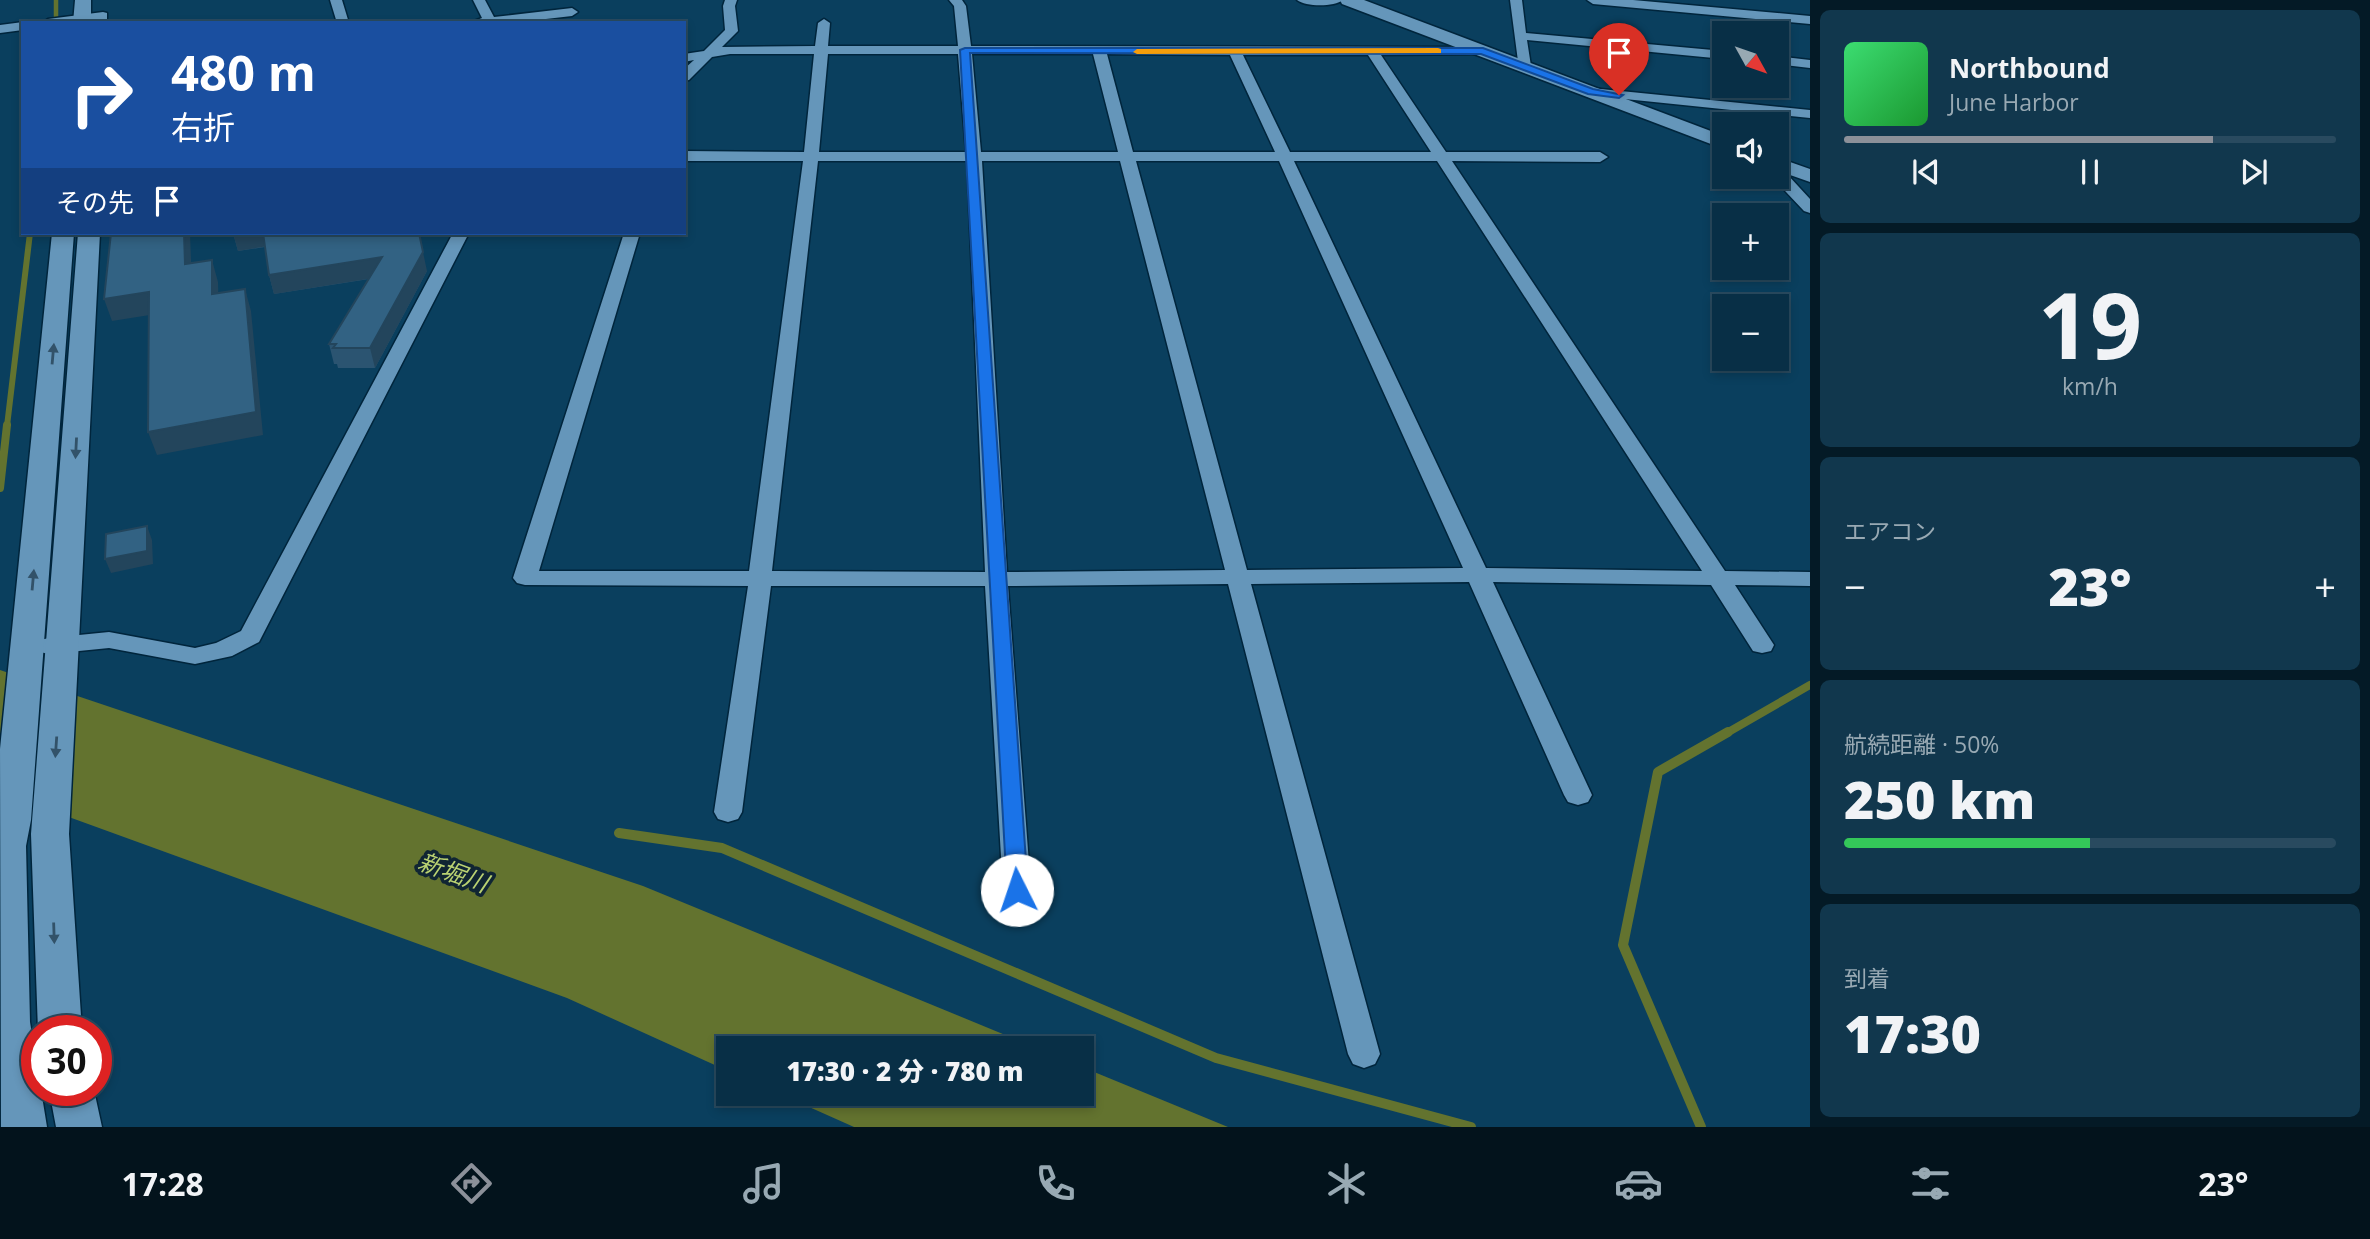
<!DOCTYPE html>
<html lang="ja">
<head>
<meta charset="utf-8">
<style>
	body { margin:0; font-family:"Open Sans","Noto Sans JP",sans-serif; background:#11374d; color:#f1f3f6; height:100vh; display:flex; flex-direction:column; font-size:26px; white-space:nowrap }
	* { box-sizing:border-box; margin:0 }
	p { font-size:23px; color:#98a9b3 }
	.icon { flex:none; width:38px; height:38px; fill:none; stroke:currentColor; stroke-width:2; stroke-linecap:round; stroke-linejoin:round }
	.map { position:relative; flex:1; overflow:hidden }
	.panel { display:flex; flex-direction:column; gap:10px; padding:10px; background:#041a26; width:560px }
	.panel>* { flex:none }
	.banner { position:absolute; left:21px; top:21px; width:665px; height:214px; border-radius:0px; box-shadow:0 4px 10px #0003,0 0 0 2px #294a5f; background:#1a4fa0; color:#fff; overflow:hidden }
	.needle { width:46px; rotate:130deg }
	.controls { position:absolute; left:1712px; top:21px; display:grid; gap:14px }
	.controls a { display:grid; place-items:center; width:77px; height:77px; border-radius:0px; background:#082f46; box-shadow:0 4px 10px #0003,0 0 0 2px #294a5f; font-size:35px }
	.speed { position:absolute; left:21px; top:1015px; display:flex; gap:14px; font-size:35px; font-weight:700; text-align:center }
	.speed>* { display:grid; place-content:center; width:91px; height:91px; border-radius:50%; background:#082f46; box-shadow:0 4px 10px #0003,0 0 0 2px #294a5f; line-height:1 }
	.speed .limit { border:10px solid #d22; background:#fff; color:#111 }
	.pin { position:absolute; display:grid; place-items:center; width:60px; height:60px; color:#fff; margin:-72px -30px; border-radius:50% 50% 50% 0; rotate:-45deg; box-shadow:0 0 7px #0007 }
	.pin .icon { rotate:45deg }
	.me { position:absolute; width:77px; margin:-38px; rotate:356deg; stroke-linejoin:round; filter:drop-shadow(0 0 5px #0008) }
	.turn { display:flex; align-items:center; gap:24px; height:147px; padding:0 35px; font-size:32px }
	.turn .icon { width:91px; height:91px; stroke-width:2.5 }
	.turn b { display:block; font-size:49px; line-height:60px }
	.then { display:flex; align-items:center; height:66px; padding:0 35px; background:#0003; gap:14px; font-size:26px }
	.big { font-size:52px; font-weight:800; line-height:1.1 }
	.panel .widget { flex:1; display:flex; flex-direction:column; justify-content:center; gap:10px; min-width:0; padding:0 24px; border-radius:10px; background:#11374d }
	.panel .dial { align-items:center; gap:0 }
	.dial b { font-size:91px; line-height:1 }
	.song { display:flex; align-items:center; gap:21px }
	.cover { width:84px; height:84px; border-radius:10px; background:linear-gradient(135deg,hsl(140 70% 55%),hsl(130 70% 35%)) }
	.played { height:7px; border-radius:4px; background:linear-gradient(90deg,#8c9099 75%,#294a5f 75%) }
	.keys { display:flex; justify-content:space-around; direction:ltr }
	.heat { display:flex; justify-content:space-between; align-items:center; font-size:38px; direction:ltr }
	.charge { height:10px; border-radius:5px; background:linear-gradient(90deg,#34c759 50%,#294a5f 0) }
	.trip { position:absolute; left:716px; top:1036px; width:378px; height:70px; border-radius:0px; background:#082f46; box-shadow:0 4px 10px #0003,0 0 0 2px #294a5f; font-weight:800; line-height:70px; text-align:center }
	.tabs { display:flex; height:112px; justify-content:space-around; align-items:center; background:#03131c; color:#98a9b3 }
	.tabs .icon { width:49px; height:49px }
	.tabs .active { color:#8c9099 }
	.tabs b { font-size:32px; color:#f1f3f6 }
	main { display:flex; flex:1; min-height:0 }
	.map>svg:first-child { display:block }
	.water { fill:#63732f }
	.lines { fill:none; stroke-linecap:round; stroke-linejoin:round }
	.stream-far3 { stroke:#63732f; stroke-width:4.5 }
	.stream-far2 { stroke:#63732f; stroke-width:6 }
	.stream-far1 { stroke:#63732f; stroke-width:8 }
	.stream { stroke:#63732f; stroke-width:10 }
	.street-casing { stroke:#00253c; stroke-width:3 }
	.secondary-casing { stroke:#00253c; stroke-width:3 }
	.street { fill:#6596ba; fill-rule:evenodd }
	.secondary { fill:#6596ba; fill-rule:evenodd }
	.wall { fill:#2b5471 }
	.shaded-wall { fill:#23455c }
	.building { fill:#326283; stroke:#23455c; stroke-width:2 }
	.oneway { fill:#325269 }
	.route { fill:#1a73e8; stroke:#114b97; stroke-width:2 }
	.slow { fill:#f59e0b }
	.labels { text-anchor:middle; stroke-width:7; stroke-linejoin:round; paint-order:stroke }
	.near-water-label { font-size:24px; font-style:italic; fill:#bad272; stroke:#102533 }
</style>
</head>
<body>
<main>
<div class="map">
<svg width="1810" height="1127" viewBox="0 0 1810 1127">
	<rect width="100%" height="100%" fill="#0a3f5e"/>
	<path class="water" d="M0,670L643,886L1037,1048H728V1071L567,998L0,792Z
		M1082,1067L1228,1127H854L780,1094H1082Z"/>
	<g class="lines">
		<path class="stream-far3" d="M56,0V23"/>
		<path class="stream-far2" d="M7,426L30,233"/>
		<path class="stream-far1" d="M0,488L7,425
			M1725,734L1810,685"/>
		<path class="stream" d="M619,833L722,848L1216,1058L1471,1127
			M1701,1127L1623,945L1658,772L1728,732"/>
		<g class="street-casing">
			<path id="street" d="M330,0H342L349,23H337Z
				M473,0H485L494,17L572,8L578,12L572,16L511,23H469L482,18Z
				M725,0H737L735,6L738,31L722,47L815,46L818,23L824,19L830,23L828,46H958L954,6L949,0H962L966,6L971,46L1483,47L1490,51L1488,54L1381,55L1446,152H1600L1608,157L1600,162L1452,161L1725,571L1810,572V586L1735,585L1774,645L1771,651L1762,653L1753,651L1711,585L1493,582L1592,795L1588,802L1578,805L1568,802L1564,795L1469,582L1251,584L1380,1054L1375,1064L1364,1068L1353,1064L1348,1054L1228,584L1008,586L1031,890L1027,898L1017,901L1007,898L1003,890L985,586H771L742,812L738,819L728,822L718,819L714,812L748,586L525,585L517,583L513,578L624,233H640L539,571H749L803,161H684V151L804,152L814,54H730L712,57L689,80L684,81V69L694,60L684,62V54L704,51L725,30L723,6ZM828,54H958L966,152H819ZM972,54H1093L1118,152H981ZM1107,54L1230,55L1275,152H1133ZM1243,55H1368L1431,152H1290ZM818,161H967L985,572L772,571ZM982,161H1120L1225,570L1007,572ZM1136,161H1279L1463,568L1247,570ZM1294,161H1437L1702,571L1486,568Z
				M1297,0H1343C1334,7 1306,7 1297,0Z
				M1510,0H1522L1526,33L1724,51V59L1527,40L1531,66L1524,70L1519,69Z
				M1587,0H1633L1810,16V24L1593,4Z
				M103,12L107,13V19L80,23H42L48,19Z
				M23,22L25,23H23V30L0,33V25Z
				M1776,56L1810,60V68L1776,64Z
				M1591,88L1810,110V118L1586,95L1584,92Z
				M1785,161L1793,166L1787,174L1810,199V213L1804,211L1772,177H1776V168L1780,163Z
				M453,233H469L259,642L232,656L195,664L109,648L49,654L40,652L37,646L40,640L49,638L109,632L195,648L216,643L241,631Z"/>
		</g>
		<g class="secondary-casing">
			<path id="secondary" d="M75,0H91V23H73Z
				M1340,0H1364L1724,136V149L1342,4Z
				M1776,157L1810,169V182L1776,170Z
				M52,233H74L31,820L26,846L30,1022L37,1065V1090H41L47,1127H1L0,749Z
				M78,233H100L69,834L82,1031H38L31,834Z
				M49,1090H94L102,1127H56Z"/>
		</g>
		<use href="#street" class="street"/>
		<use href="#secondary" class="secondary"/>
	</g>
	<path class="wall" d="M233,233L427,271L375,368H338L337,364H334L329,344L369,279L274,294L269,275L265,247L238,251Z"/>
	<path class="shaded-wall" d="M184,233H190L192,286L185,264Z
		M233,233H264L268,246L238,251Z
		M423,252L427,271L375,368L370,348Z
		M382,257L386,276L274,294L269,275Z
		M212,260L218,282L219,316L212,294Z
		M245,289L251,311L263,435L157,455L148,432Z
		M149,292L156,314L112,321L104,299Z
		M147,526L152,540L153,564L111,573L105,559Z"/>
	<path class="building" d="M111,233H184L185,264L212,260V294L245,289L256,412L148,432L149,292L104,299Z
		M263,233H419L423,252L370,348H333L336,344H329L382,257L269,275Z
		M147,526V551L105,559L106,534Z"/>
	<defs><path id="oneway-solid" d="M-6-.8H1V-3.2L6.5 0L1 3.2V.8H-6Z" transform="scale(1.75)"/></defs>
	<g class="oneway">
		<use href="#oneway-solid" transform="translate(53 354) rotate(-85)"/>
		<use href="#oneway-solid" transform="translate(76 448) rotate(93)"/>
		<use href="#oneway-solid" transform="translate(33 580) rotate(-85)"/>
		<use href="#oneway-solid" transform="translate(56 747) rotate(94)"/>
		<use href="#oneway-solid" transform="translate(54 933) rotate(88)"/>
	</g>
	<path class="route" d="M965,48H1483L1593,89L1623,95L1619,98L1588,94L1481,54L970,53L1028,890L1025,895L1017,898L1010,895L1007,890L960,50Z"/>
	<path class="slow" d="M1438,48L1441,49V53L1137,54L1133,52L1137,49Z"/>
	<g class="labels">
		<g class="near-water-label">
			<text transform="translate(453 873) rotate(20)" y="8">新堀川</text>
		</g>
	</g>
</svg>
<div class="controls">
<a><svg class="needle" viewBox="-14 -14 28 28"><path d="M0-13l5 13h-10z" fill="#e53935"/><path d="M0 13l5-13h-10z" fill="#98a9b3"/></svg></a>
<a><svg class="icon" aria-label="sound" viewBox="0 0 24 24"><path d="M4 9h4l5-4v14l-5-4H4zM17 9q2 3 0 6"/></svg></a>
<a>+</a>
<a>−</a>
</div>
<div class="speed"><div class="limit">30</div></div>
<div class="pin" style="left:1619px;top:95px;background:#d93025"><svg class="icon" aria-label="arrive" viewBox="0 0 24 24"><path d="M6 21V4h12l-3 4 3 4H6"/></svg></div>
<svg class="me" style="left:1017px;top:890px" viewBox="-20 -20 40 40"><circle r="19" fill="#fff"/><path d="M0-13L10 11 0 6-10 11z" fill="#1a73e8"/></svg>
<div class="trip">17:30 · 2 分 · 780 m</div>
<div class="banner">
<div class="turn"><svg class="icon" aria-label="right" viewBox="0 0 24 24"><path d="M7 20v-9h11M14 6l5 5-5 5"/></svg><div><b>480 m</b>右折</div></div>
<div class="then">その先<svg class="icon" aria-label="arrive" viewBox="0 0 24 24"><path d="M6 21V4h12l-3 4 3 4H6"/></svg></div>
</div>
</div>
<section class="panel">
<div class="widget">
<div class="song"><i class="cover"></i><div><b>Northbound</b><p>June Harbor</p></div></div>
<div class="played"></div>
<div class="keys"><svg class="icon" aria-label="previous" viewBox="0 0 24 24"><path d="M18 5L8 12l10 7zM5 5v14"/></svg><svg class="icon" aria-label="pause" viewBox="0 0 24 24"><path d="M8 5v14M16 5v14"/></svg><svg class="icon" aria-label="next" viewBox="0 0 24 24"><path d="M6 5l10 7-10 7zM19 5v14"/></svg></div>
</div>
<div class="widget dial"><b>19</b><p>km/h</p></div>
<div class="widget"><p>エアコン</p>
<div class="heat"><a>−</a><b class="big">23°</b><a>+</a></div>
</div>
<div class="widget"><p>航続距離 · 50%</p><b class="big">250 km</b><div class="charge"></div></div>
<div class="widget"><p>到着</p><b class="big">17:30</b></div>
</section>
</main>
<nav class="tabs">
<b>17:28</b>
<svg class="icon active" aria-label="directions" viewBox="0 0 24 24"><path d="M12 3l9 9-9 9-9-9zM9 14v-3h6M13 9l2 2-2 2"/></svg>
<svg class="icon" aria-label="music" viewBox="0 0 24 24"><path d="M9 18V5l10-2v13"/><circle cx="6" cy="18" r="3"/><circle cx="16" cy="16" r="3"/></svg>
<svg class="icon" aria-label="phone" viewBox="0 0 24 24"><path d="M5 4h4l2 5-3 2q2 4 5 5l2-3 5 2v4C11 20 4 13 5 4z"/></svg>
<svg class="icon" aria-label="climate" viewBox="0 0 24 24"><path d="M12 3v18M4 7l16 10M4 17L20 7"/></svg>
<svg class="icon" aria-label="car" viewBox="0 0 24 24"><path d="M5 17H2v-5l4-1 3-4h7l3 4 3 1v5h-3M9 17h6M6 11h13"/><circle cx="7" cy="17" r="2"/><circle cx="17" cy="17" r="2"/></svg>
<svg class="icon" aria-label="filters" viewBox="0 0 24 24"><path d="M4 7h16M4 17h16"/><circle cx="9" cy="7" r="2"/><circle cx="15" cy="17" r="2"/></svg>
<b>23°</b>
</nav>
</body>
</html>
